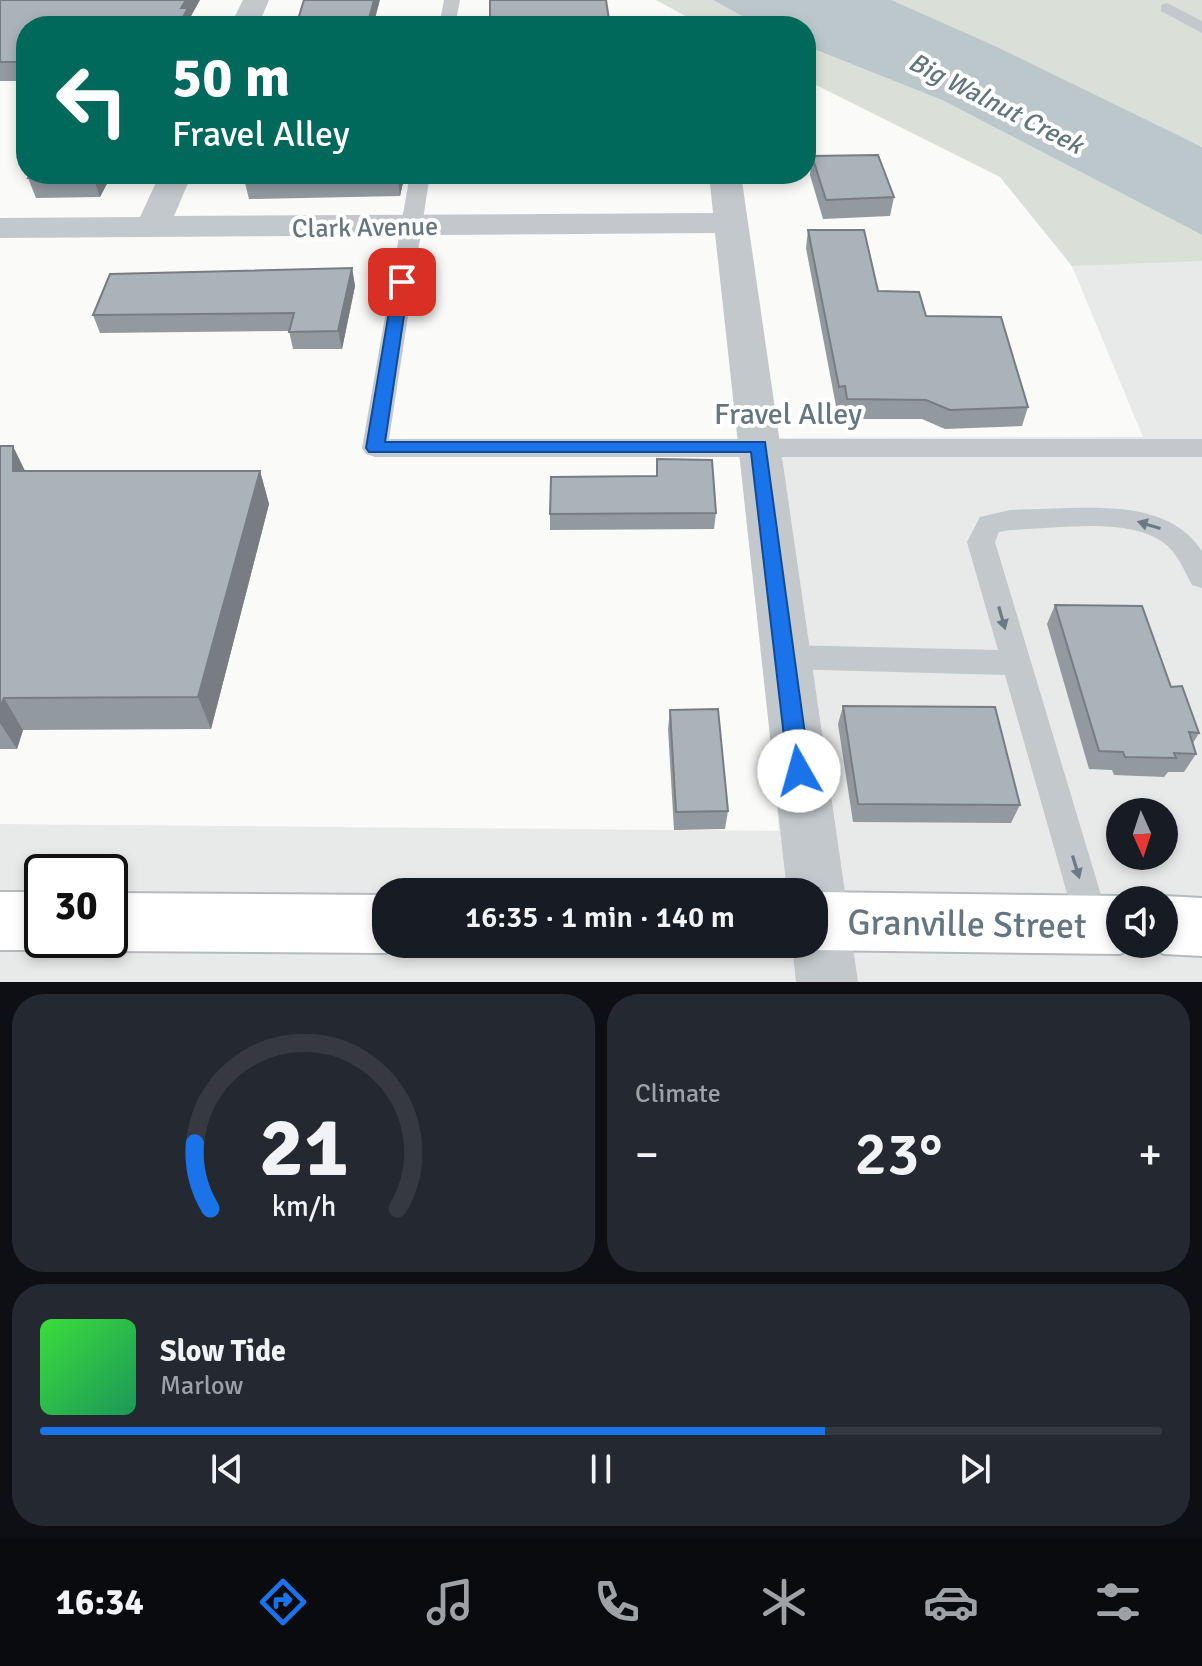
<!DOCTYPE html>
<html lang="en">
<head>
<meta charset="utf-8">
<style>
	body { margin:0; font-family:Signika,sans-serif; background:#242831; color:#f1f3f6; height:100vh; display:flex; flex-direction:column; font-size:30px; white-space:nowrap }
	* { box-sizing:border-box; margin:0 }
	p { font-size:26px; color:#9ea1a6 }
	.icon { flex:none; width:44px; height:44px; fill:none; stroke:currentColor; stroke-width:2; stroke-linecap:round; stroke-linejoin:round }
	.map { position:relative; height:982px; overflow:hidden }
	.panel { display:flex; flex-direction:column; gap:12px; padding:12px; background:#0d0f14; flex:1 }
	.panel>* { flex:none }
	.hud { position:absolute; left:16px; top:16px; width:800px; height:168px; border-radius:32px; box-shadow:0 4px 12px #0003; background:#00695c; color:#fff; overflow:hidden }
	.needle { width:52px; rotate:177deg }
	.tools { position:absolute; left:1106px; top:798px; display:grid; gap:16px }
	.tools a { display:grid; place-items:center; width:72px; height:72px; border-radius:50%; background:#171b24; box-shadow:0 4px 12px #0003; font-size:40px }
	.speed { position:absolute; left:24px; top:854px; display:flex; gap:16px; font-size:40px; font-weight:700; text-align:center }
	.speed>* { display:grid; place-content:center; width:104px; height:104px; border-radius:50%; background:#171b24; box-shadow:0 4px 12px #0003; line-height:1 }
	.speed .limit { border:4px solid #111; border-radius:12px; background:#fff; color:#111 }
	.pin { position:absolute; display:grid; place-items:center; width:68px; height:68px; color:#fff; margin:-34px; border-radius:16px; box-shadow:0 4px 12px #0006 }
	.me { position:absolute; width:88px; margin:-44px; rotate:353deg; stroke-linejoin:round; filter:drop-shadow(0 0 6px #0008) }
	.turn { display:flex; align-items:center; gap:28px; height:168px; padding:0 24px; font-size:36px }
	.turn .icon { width:104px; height:104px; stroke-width:2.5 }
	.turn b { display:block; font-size:56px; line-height:68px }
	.big { font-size:60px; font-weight:600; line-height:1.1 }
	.panel .card { flex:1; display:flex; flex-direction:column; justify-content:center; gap:12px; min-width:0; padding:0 28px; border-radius:32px; background:#242831 }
	.panel .dial { align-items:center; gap:0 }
	.dial svg { height:208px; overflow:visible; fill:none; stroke:#363941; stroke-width:7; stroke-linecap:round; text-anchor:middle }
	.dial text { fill:#f1f3f6; stroke:none }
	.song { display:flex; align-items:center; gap:24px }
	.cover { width:96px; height:96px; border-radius:12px; background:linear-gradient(135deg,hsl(120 70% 55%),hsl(150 70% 35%)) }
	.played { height:8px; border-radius:4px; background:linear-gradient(90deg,#1a73e8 70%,#363941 70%) }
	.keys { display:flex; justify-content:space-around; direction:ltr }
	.heat { display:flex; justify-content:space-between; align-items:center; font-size:44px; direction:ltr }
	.panel .tiles { flex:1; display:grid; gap:12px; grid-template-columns:1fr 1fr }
	.card:last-child { grid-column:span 2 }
	.trip { position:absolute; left:372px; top:878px; width:456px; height:80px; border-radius:32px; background:#171b24; box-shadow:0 4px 12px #0003; font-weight:600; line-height:80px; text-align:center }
	.menu { display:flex; height:128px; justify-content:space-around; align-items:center; background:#090b0e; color:#9ea1a6 }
	.menu .icon { width:56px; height:56px }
	.menu .on { color:#1a73e8 }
	.menu b { font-size:36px; color:#f1f3f6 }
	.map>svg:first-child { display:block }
	.built { fill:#e8e9e9; fill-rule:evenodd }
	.green { fill:#dadfd7 }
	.water { fill:#bbc7cb }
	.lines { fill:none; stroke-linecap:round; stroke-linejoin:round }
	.primary-casing { stroke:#b5babe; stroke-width:4 }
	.service { fill:#c3c8cc; fill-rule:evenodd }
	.minor { fill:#c3c8cc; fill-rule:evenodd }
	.primary { fill:#fff; fill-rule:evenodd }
	.wall { fill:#929a9f }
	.shaded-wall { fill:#777d82 }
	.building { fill:#aab3b9; stroke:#777d82; stroke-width:2 }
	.oneway { fill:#6a7a87 }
	.route { fill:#1a73e8; stroke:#114b97; stroke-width:2 }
	.labels { text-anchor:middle; stroke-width:8; stroke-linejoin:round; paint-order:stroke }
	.far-water-label { font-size:26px; font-style:italic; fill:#60757c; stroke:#fff }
	.far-street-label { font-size:26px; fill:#657683; stroke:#fff }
	.street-label { font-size:30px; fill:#657683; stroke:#fff }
	.near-street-label { font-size:36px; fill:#657683; stroke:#fff }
</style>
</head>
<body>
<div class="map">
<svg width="1202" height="982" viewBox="0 0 1202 982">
	<rect width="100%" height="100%" fill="#fafaf8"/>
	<path class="built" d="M1198,259L1202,261V982H0V824L779,831L744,438L1143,437L1072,266ZM1120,812H1164V856H1120ZM42,872H110V940H42ZM386,892H814V944H386ZM1120,900H1164V944H1120Z"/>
	<path class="green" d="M656,0H713L760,26H704Z
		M874,0H1202V147L1198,145Z
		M806,46L942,100L1202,235V261L1072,266L1000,177L806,80Z"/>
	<path class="water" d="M713,0H891L995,46L1202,147V235L942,100L806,46V26H760Z"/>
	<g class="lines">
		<g class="primary-casing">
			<path id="primary" d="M0,892H42V940L63,941L42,950H0Z
				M814,892L1120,896L1129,900H1120V944H1141L1120,954L814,950L800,944H814Z
				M110,893L386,895V944H407L386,953L110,951L88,940H110Z
				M1164,896L1202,898V956L1164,954L1143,945L1164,944V900H1155Z"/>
		</g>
		<path class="service" d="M444,0H460L455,26H439Z
			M1167,3L1202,21V33L1161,11V5Z
			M410,174H430L389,439H1202V457H375L366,454L362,448Z
			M1070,508C1117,507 1173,507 1202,551V588L1192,585C1184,570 1178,554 1164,543C1129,516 1052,529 1010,530L999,532L995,542L1110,925L1105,937L1093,942L1081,937L1076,925L1005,675L785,669L775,665L770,657L775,649L785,645L998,650L967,542L980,517L1010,510Z"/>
		<path class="minor" d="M243,0H269L258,26H230Z
			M160,174H192L174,216L713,213L709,174H741L858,982H796L792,944H814V892H787L715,233L0,238V218L140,217Z"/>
		<use href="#primary" class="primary"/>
	</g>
	<path class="wall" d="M0,0L190,18L26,26V81H0Z
		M812,156L894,197L890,216L823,219L810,175Z
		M30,174H112L100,197L36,198L28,178Z
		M405,174L400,196L249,199L245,183Z
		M808,230L878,291L926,316L1028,407L1022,426L945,429L922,419H844L841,406H836L806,248Z
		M352,268L355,286L342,349H293L289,331L100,333L93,315Z
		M0,446L25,471H260L269,504L211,729L23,730L17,749H0Z
		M657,459L716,513L714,529L550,530V514L656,476Z
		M1055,605L1171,687L1199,733L1193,743L1196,754L1184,772H1168L1164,777L1114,775L1112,770L1089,769L1047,624Z
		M843,706L1020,805L1011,823L853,822L838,724Z
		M670,710L728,811L725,829L674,830L668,729Z"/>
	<path class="shaded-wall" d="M186,0H200L190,18L192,26H178L181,8Z
		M374,0H380L373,26H367Z
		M95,174H112L100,197L93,177Z
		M400,174H405L400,196L398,180Z
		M352,268L355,286L342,349L338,331Z
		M13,446L29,479L13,471Z
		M260,471L269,504L211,729L198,697Z
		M4,698L23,730L17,749L0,723V708Z"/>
	<path class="building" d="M0,0H186L181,8H188L178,26H26V62H0Z
		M304,0H374L367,26H296Z
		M490,0H606L610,26H490Z
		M878,155L894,197L826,200L812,156Z
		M30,174H95L93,177L28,178Z
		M248,174H400L398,180L245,183Z
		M808,230H864L878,291L919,292L926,316L1001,317L1028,407L950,410L926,400L847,399L845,386L839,387Z
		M352,268L338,331L289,332L294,313L93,315L110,274Z
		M0,446H13V471H260L198,697L4,698L0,708Z
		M657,459L712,460L716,513L550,514L551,477L657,476Z
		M1055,605L1142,606L1171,687L1182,686L1199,733L1189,732L1196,754L1174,753L1176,758L1125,757L1123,752L1099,751Z
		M843,706L995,707L1020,805L858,804Z
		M718,709L728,811L676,812L670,710Z"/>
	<defs><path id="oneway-solid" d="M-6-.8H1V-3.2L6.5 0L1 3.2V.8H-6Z" transform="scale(2)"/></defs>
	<g class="oneway">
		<use href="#oneway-solid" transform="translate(1149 525) rotate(-163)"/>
		<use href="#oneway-solid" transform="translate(1002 618) rotate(74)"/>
		<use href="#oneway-solid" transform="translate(1076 867) rotate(73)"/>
	</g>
	<path class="route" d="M402,277L409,282L385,442H765L810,771L807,778L799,780L791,778L788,771L751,452H369L366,448L394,282Z"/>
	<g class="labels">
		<g class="far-water-label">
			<text transform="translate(996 103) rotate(27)" y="9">Big Walnut Creek</text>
		</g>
		<g class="far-street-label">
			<text transform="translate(365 227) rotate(-1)" y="9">Clark Avenue</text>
		</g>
		<g class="street-label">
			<text x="788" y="424">Fravel Alley</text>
		</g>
		<g class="near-street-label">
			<text transform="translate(967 923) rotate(1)" y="13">Granville Street</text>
		</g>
	</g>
</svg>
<div class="tools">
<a><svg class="needle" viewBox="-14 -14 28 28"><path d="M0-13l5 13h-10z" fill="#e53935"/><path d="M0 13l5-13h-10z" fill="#9ea1a6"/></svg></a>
<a><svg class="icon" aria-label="sound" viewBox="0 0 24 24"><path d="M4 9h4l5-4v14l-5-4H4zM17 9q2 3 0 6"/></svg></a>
</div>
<div class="speed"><div class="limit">30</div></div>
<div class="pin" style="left:402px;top:282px;background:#d93025"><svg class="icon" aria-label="arrive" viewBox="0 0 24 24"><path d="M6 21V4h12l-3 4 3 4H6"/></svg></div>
<svg class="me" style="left:799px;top:771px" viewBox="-20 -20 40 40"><circle r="19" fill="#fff"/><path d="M0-13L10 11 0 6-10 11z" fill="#1a73e8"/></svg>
<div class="trip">16:35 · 1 min · 140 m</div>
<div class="hud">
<div class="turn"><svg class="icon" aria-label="left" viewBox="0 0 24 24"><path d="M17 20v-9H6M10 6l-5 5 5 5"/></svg><div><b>50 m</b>Fravel Alley</div></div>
</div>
</div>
<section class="panel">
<div class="tiles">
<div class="card dial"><svg viewBox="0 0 100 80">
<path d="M14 69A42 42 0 1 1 86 69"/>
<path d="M14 69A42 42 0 0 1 8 44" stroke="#1a73e8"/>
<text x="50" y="56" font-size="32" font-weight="700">21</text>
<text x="50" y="72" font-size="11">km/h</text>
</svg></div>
<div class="card"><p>Climate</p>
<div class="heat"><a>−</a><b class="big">23°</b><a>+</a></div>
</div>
<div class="card">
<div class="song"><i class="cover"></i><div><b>Slow Tide</b><p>Marlow</p></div></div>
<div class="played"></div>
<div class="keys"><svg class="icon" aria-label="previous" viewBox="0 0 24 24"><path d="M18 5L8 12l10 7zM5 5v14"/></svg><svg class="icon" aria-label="pause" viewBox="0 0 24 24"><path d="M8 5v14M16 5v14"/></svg><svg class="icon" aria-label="next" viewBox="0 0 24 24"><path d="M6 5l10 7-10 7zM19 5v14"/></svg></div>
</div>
</div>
</section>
<nav class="menu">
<b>16:34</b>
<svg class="icon on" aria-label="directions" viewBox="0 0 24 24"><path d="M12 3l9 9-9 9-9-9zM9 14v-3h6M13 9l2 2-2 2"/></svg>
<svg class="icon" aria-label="music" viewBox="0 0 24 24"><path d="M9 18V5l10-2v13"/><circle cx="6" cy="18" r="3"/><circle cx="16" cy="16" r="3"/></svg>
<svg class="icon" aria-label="phone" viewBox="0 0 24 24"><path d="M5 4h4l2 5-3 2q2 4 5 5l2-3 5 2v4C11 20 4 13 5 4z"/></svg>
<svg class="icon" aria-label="climate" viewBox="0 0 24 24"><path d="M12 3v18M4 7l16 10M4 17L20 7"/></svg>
<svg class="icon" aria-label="car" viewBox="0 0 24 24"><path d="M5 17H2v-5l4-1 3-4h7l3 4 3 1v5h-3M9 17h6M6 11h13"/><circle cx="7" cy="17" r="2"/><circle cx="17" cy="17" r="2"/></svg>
<svg class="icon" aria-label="filters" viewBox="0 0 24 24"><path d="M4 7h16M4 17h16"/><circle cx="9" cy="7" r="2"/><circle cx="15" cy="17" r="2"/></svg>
</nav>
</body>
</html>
